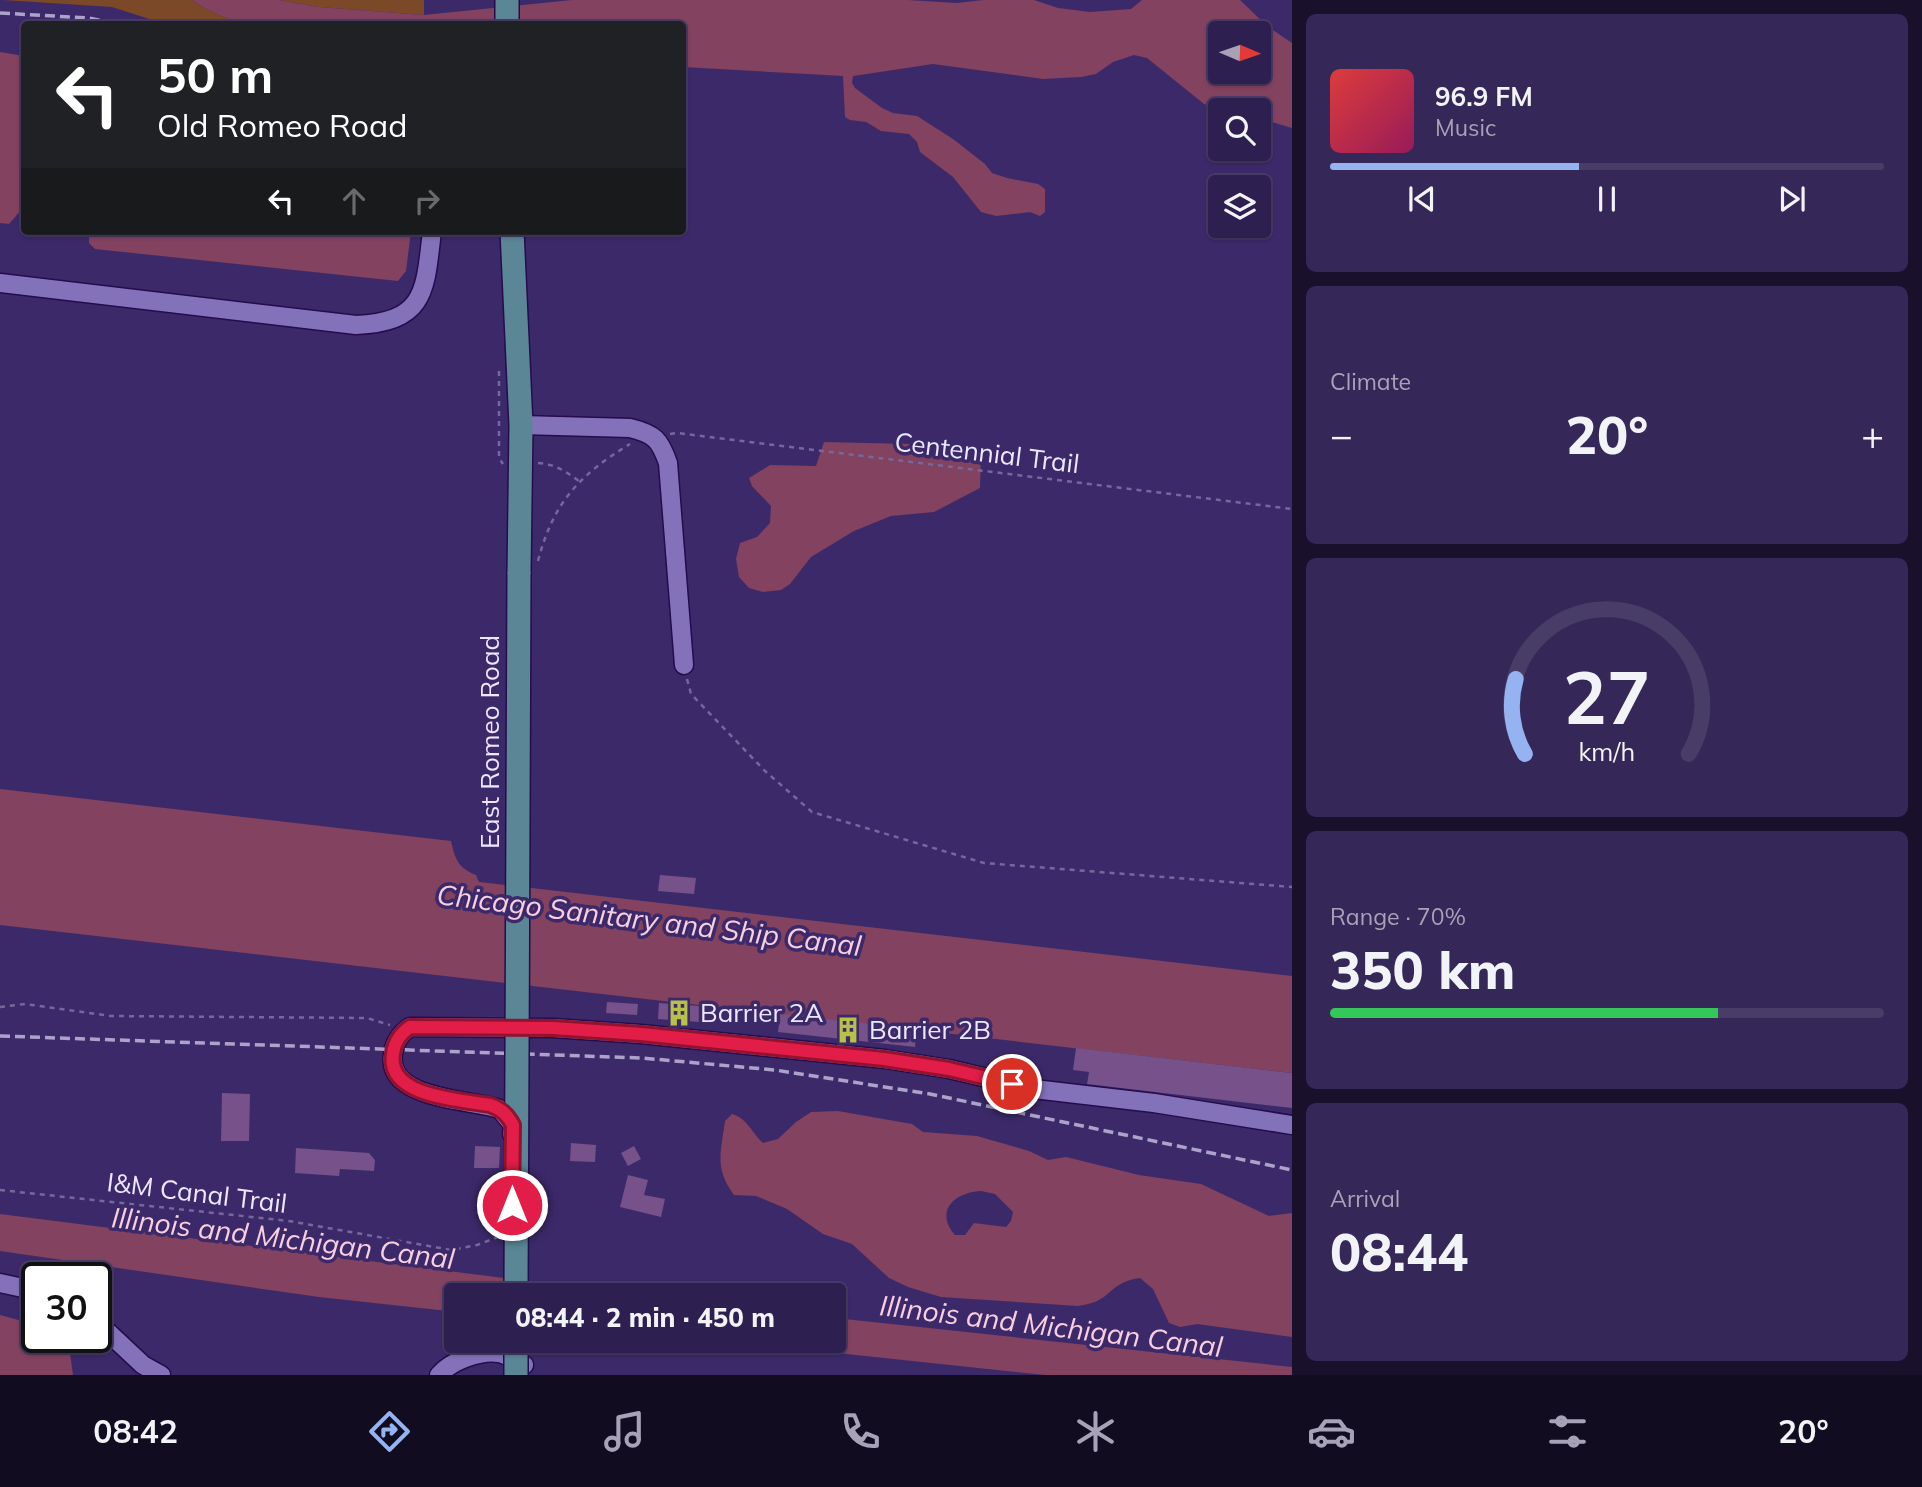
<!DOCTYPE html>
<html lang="en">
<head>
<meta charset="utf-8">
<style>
	body { margin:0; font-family:Mulish,sans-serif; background:#352757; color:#f1f3f6; height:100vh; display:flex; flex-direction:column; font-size:26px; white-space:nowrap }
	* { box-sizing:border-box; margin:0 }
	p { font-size:23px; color:#a7a2b7 }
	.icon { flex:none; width:38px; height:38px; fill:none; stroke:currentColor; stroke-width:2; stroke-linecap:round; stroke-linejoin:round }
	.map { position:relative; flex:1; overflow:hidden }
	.panel { display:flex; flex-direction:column; gap:14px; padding:14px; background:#19112c; width:630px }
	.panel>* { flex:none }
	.banner { position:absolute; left:21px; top:21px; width:665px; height:214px; border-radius:7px; box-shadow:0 2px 5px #0004,0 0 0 2px #483d67; background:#202124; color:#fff; overflow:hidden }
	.needle { width:46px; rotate:92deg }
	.tools { position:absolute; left:1208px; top:21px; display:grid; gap:14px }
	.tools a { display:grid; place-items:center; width:63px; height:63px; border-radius:7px; background:#2d1f50; box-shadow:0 2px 5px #0004,0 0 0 2px #483d67; font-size:35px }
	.speed { position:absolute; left:21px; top:1262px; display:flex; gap:14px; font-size:35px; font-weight:700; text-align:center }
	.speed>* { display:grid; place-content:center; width:91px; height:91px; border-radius:50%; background:#2d1f50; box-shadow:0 2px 5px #0004,0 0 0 2px #483d67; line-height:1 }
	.speed .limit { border:4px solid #111; border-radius:10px; background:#fff; color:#111 }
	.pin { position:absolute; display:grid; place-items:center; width:60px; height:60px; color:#fff; margin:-30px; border:4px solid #fff; border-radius:50%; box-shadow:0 2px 7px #0007 }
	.me { position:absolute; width:77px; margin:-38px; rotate:0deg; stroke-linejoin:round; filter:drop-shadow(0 0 5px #0008) }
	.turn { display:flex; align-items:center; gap:24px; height:147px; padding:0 21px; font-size:32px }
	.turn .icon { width:91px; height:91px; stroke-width:2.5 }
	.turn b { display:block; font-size:49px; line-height:60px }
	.lanes { display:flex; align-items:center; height:66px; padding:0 21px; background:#0003; justify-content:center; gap:35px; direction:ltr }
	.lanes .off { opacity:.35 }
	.big { font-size:52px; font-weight:800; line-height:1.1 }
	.panel .card { flex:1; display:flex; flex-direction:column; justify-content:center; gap:10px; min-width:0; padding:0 24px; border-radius:10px; background:#352757 }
	.panel .dial { align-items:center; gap:0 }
	.dial svg { height:182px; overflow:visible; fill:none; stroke:#483d67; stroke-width:7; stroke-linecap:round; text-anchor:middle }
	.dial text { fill:#f1f3f6; stroke:none }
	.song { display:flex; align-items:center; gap:21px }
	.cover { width:84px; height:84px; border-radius:10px; background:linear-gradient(135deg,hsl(0 70% 55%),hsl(330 70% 35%)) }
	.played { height:7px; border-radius:4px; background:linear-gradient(90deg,#95b2f1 45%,#483d67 45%) }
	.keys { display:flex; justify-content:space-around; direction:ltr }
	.heat { display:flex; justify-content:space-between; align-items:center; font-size:38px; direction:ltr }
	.charge { height:10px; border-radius:5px; background:linear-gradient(90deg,#34c759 70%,#483d67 0) }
	.trip { position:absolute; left:444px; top:1283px; width:402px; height:70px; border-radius:7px; background:#2d1f50; box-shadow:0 2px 5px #0004,0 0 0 2px #483d67; font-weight:800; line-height:70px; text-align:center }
	.tabs { display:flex; height:112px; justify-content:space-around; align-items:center; background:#120c20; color:#a7a2b7 }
	.tabs .icon { width:49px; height:49px }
	.tabs .active { color:#95b2f1 }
	.tabs b { font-size:32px; color:#f1f3f6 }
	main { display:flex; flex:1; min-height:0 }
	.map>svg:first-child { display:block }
	.green { fill:#7b4927 }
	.water { fill:#83425f; fill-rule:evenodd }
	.building { fill:#76518a }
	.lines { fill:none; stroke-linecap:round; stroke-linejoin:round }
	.minor-casing { stroke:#240c4d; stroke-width:21 }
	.major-casing { stroke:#240c4d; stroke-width:26 }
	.path { stroke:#76689c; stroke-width:2.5; stroke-dasharray:5 5; stroke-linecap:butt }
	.minor { stroke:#8372ba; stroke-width:18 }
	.major { stroke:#5b8696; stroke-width:23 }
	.rail { stroke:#aca3ca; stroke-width:3.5; stroke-dasharray:10 5; stroke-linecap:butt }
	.major-bridge-casing { stroke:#240c4d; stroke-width:26; stroke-linecap:butt }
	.major-bridge { stroke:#5b8696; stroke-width:23 }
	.route-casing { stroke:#92132f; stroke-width:18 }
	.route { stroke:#e11d48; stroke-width:12 }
	.labels { text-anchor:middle; stroke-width:7; stroke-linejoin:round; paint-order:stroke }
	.street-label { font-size:26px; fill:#ebe7ff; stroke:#3c296a }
	.poi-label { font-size:26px; fill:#ebe7ff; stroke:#3c296a; text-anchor:start }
	.water-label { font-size:28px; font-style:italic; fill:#f9cfdf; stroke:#3c296a }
</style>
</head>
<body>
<main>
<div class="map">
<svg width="1292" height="1375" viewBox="0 0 1292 1375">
	<rect width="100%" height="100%" fill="#3c296a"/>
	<path class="green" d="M3,0H192C207,11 225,17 242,24H165L112,7Z
		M279,0H424V15L319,7Z"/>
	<path class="water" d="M192,0H279L319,7L424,15L572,0H908L957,3L983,0H1034L1058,8L1090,12L1131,9L1142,0H1240L1267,26L1292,43V128L1258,118V110H1223L1204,104L1147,58L1134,55L1113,62L1096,74L1081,77L1043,79L933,64L853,76L852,83L855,88L882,108L893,113L917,116L953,139L985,164L992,173L1007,178L1038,184L1045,189V212L1040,216L1030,212L996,216L981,212L953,177L920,152L917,142L909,134L881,131L866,122L850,120L845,117L843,76L683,67L682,24H242C225,17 207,11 192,0ZM1220,33H1258V72H1220Z
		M0,52L24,56V198L22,209L9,224L0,223Z
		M89,231H411L406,271L398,281L95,249L89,243Z
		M824,442L911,444L981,457L980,488L934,512L891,516L854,531L811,557L790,584L781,590L763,592L749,588L739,577L736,559L740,543L757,537L770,523L771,506L752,486L749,478L770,465L816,466Z
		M0,789L451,841C455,859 458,868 476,875L479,882L1292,976V1073L0,925Z
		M838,1111L912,1124L923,1132L977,1136L1029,1151L1048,1160L1066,1157L1139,1175L1201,1184L1269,1216L1292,1213V1337L1197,1324L1180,1327L1169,1323L1153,1289L1140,1278C1113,1282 1113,1294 1095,1302C1089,1304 1083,1305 1078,1306L941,1297L908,1287L889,1278L852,1244L823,1234L787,1209L756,1196L734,1195C714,1168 721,1152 725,1121L732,1114C747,1118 752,1133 763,1143L778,1139L796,1122L811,1112ZM981,1191L995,1194L1013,1212L1011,1221L1006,1227L974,1223L965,1235H955C934,1211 955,1192 981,1191Z
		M0,1214L637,1295H457V1312L319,1297L0,1251Z
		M0,1315L37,1325V1337H55L70,1353L73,1375H0Z
		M835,1318L1292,1367V1375H1045L724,1341L835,1340Z"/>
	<path class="building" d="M660,875L696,878L694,894L658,891Z
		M607,1002L638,1004L637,1015L606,1013Z
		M659,1003L700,1006L699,1022L658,1019Z
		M780,1014L917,1029L915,1047L778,1032Z
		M1076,1048L1292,1073V1108L1087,1084L1089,1072L1073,1070Z
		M222,1093L250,1094L249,1141H221Z
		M571,1143L596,1145L595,1162L570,1161Z
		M475,1146L500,1147L499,1168H474Z
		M634,1146L641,1159L628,1166L621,1153Z
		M296,1148L369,1153L375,1160L374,1171L340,1169L339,1176L295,1173Z
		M628,1175L648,1180L644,1195L665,1199L661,1217L620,1207Z"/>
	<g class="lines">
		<g class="minor-casing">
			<path id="minor" d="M0,283L356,325C427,322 425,289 432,231
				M521,425L630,428C655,434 660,440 668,463L684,665
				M512,1134L513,1125L500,1109C470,1099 386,1100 393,1054C394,1043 401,1033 410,1027L553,1028L641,1034L885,1059L949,1069L1034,1089L1154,1103L1292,1125
				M0,1283L37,1291
				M96,1321L143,1365L161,1375
				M439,1375C451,1361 480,1350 499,1353C508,1355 516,1360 524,1365"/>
		</g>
		<g class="major-casing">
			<path id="major" d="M507,24V0
				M512,231L521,425L519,574"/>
		</g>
		<path class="path" d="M499,371V458L503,464
			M670,434L677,433L1292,509
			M538,463C555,464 565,471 579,481
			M538,561C553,503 579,475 630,444
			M687,679L691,694L765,771L812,812L984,863L1292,887
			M0,1007L25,1004L111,1016L367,1018L390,1025
			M0,1190L289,1221L451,1250L477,1245L498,1237"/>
		<use href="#minor" class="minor"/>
		<use href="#major" class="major"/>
		<path class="rail" d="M0,13L88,18L120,24
			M0,1036L642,1058L775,1070L930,1094L1292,1170"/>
		<g class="major-bridge-casing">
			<path id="major-bridge" d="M516,1295L519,574
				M516,1375V1340"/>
		</g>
		<use href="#major-bridge" class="major-bridge"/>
	</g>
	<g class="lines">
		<g class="route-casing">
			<path id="route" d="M512,1205L513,1125C507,1114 501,1109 490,1105C461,1100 386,1097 393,1054C394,1043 401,1033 410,1027L553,1028L641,1034L884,1059L949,1069L1012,1084"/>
		</g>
		<use href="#route" class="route"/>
	</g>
	<defs>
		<g id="building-bare" transform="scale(2.1)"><path d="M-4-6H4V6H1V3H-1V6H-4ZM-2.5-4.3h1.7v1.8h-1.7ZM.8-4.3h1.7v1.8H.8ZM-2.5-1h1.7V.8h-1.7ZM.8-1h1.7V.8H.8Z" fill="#b8c147" stroke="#3c296a" stroke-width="2.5" paint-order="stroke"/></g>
	</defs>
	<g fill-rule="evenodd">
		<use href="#building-bare" x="679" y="1013"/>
		<use href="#building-bare" x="848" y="1030"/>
	</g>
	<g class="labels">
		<g class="street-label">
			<text transform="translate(987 453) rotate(7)" y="9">Centennial Trail</text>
			<text transform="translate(490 742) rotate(-90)" y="9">East Romeo Road</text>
			<text transform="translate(197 1193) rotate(7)" y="9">I&amp;M Canal Trail</text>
		</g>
		<g class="poi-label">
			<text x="700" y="1022">Barrier 2A</text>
			<text x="869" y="1039">Barrier 2B</text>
		</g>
		<g class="water-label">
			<text transform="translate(649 920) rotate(7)" y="10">Chicago Sanitary and Ship Canal</text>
			<text transform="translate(283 1238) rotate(7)" y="10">Illinois and Michigan Canal</text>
			<text transform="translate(1051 1326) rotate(7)" y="10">Illinois and Michigan Canal</text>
		</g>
	</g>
</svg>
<div class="tools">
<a><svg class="needle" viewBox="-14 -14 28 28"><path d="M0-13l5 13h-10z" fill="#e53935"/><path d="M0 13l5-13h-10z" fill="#a7a2b7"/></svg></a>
<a><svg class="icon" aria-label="search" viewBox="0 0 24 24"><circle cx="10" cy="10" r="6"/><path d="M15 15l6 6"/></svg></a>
<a><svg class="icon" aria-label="layers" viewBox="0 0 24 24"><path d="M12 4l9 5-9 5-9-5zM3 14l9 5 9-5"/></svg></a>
</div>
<div class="speed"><div class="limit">30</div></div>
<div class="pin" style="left:1012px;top:1084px;background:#d93025"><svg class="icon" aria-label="arrive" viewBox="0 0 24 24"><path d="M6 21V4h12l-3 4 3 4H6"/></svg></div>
<svg class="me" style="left:512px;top:1205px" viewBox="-20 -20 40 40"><circle r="17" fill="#e11d48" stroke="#fff" stroke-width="3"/><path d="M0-11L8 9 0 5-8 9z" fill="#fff"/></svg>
<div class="trip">08:44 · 2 min · 450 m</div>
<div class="banner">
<div class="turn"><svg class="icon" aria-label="left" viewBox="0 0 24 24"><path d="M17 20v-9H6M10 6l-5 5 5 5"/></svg><div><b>50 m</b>Old Romeo Road</div></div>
<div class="lanes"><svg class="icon" aria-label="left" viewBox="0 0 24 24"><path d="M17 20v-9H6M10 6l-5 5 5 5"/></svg><svg class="icon off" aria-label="ahead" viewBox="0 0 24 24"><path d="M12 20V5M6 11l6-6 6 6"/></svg><svg class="icon off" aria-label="right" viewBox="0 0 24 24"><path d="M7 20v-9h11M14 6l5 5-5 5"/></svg></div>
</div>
</div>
<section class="panel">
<div class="card">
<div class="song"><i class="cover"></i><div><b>96.9 FM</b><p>Music</p></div></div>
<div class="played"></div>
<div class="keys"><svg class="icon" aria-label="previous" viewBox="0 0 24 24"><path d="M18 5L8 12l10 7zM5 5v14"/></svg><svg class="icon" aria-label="pause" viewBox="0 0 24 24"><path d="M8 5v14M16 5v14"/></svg><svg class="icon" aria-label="next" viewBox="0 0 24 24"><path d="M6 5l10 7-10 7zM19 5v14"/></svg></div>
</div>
<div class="card"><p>Climate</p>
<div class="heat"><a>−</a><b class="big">20°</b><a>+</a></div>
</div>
<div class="card dial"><svg viewBox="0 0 100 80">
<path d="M14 69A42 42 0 1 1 86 69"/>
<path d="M14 69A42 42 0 0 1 10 36" stroke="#95b2f1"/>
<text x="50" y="56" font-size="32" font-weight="700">27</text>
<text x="50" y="72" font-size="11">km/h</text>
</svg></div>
<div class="card"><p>Range · 70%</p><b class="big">350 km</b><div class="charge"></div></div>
<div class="card"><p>Arrival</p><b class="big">08:44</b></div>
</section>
</main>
<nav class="tabs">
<b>08:42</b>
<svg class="icon active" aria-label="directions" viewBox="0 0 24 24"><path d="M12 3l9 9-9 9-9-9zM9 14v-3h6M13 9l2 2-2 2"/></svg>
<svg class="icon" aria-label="music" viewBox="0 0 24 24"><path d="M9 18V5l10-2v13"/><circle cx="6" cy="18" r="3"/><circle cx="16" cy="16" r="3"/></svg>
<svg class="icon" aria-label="phone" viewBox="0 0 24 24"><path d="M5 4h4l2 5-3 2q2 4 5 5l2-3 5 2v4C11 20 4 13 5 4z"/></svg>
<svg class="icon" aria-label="climate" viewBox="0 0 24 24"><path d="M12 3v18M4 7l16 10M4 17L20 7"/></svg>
<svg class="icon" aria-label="car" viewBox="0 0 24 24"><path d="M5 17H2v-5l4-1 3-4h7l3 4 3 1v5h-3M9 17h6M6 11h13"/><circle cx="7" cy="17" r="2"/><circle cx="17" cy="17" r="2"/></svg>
<svg class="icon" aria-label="filters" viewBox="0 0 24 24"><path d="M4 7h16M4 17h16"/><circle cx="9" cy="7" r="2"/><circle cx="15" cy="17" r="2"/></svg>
<b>20°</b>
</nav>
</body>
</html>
